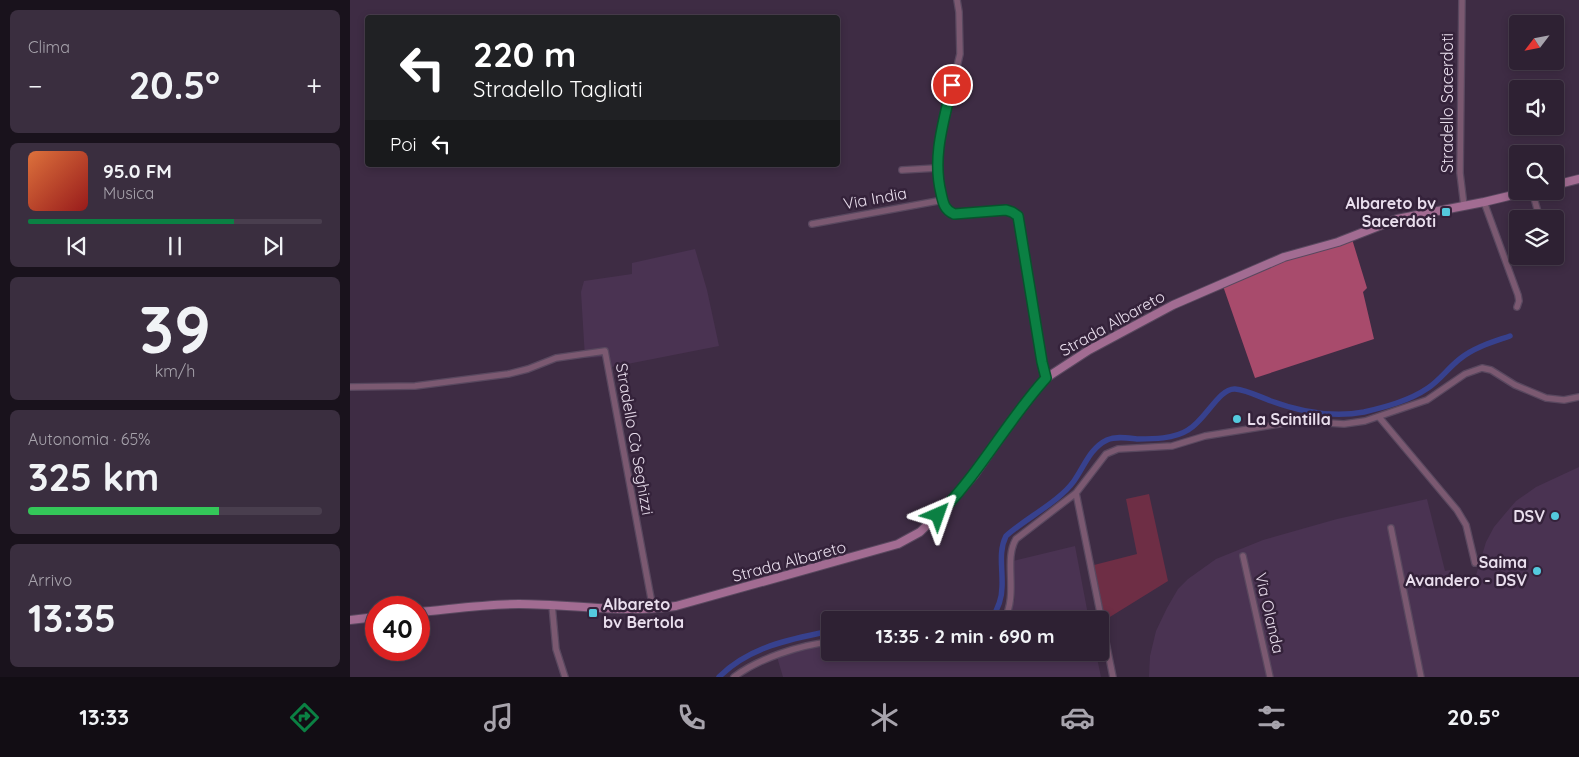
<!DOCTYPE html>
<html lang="it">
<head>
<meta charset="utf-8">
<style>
	body { margin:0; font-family:Quicksand,sans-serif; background:#3a2e3f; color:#f1f3f6; height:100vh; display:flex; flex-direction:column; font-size:19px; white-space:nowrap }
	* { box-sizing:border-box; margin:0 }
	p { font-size:16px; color:#a7a3ac }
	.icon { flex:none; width:28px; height:28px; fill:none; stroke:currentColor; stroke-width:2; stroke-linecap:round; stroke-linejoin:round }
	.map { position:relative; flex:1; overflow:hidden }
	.sheet { display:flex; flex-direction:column; gap:10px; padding:10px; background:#19121c; width:350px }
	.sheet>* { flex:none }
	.hud { position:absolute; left:15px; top:15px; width:475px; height:152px; border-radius:5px; box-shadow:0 2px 8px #0003,0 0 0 1px #493e4e; background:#202124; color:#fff; overflow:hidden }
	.needle { width:32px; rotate:238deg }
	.controls { position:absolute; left:1159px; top:15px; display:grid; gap:10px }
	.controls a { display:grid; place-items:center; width:55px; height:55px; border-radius:5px; background:#2e2133; box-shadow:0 2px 8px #0003,0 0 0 1px #493e4e; font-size:25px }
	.speed { position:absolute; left:15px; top:596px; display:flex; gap:10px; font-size:25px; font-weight:700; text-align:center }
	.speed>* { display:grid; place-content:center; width:65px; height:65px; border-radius:50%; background:#2e2133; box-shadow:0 2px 8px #0003,0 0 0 1px #493e4e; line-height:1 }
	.speed .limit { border:8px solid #d22; background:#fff; color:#111 }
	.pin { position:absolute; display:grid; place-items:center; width:42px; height:42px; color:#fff; margin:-21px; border:2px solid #fff; border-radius:50%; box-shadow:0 1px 5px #0007 }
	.me { position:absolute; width:55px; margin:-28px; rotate:43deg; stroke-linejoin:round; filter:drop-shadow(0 0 4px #0008) }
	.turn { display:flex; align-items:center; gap:18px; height:105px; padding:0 25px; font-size:22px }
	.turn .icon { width:65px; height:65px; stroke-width:2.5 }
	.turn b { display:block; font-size:35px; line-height:42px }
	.then { display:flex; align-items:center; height:48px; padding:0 25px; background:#0003; gap:10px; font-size:19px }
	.big { font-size:38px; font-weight:800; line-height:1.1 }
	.sheet .widget { flex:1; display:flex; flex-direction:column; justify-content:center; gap:8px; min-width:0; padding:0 18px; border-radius:8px; background:#3a2e3f }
	.sheet .dial { align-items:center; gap:0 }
	.dial b { font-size:65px; line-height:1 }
	.song { display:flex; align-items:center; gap:15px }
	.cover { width:60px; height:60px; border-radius:8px; background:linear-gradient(135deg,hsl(20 70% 55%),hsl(0 70% 35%)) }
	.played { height:5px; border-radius:2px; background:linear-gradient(90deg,#0b8043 70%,#493e4e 70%) }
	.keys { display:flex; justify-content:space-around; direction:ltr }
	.heat { display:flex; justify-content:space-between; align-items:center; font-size:28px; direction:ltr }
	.charge { height:8px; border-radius:4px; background:linear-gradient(90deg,#34c759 65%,#493e4e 0) }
	.trip { position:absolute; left:471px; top:611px; width:288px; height:50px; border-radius:5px; background:#2e2133; box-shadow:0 2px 8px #0003,0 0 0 1px #493e4e; font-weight:800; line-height:50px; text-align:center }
	.menu { display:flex; height:80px; justify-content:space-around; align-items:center; background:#120d14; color:#a7a3ac }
	.menu .icon { width:35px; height:35px }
	.menu .active { color:#0b8043 }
	.menu b { font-size:22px; color:#f1f3f6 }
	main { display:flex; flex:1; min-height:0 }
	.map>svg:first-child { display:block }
	.built { fill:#4a3352 }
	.green { fill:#6e2e45 }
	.forest { fill:#a84b6c }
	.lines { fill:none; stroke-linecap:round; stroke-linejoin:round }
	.canal { stroke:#37418e; stroke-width:5.5 }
	.street-casing { stroke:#59485f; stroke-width:8 }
	.secondary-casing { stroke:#59485f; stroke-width:10 }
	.street { stroke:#7b5971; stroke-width:5.5 }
	.secondary { stroke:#a26c92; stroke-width:8 }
	.route-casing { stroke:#07532c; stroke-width:12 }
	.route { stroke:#0b8043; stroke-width:9 }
	.poi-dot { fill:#54cade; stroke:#34223a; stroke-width:2 }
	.labels { text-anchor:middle; stroke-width:5; stroke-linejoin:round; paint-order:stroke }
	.street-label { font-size:16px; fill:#e9deed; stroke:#34223a }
	.poi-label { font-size:16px; font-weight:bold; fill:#e9deed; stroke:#34223a; text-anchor:end }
</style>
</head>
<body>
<main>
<section class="sheet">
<div class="widget"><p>Clima</p>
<div class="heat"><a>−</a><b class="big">20.5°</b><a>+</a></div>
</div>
<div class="widget">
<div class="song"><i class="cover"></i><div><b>95.0 FM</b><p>Musica</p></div></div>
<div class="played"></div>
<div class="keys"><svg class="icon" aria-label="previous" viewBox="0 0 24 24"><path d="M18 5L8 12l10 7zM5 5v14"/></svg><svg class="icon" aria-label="pause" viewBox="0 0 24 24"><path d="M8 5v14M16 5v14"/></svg><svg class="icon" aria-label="next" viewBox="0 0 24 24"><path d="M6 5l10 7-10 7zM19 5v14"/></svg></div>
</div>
<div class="widget dial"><b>39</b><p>km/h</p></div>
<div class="widget"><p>Autonomia · 65%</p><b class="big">325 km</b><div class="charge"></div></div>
<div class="widget"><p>Arrivo</p><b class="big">13:35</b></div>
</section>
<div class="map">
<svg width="1229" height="677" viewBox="0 0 1229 677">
	<rect width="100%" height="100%" fill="#3e2c44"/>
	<path class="built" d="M345,249L357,290L369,346L257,368L253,357L235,358L231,292L234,281L282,274V263Z
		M1229,467V677H799L800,656L806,631L817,608L828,589L838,579L866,559L913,540L987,519L1077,499L1095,571L1100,570L1104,587L1124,582L1136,542L1144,527L1154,515L1166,501L1186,487Z
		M725,546L739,620H656L665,599L663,561Z
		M476,645H480V652L523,653L556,657L589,652L746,653L751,677H433L427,657Z"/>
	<path class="green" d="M799,494L818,581L755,620L744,565L787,554L776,499Z"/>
	<path class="forest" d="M1002,239L1017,288L1013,292L1024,339L905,378L873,286L937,259Z"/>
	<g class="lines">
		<path class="canal" d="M641,620C648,609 652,599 652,587C653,569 648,552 656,536C676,518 709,502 724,481C734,467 740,448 757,440C766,436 777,438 787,439C803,439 824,439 838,430C855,421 869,388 885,389C897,390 910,397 921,401C951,412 982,418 1014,412C1035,407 1059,401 1078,388C1090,380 1099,367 1111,358C1125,347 1143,342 1160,336
			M369,677C399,647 440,639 480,631"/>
		<g class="street-casing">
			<path id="street" d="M607,0L609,12L610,54L589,141L587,168L588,183L594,206L601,213L610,215L656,210L662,212L668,217L692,363L696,378
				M1112,0L1110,173L1114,206
				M552,170L587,168
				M1182,191L1190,219
				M1134,202L1168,295L1169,301L1167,307
				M462,224L593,200
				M0,387L65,386L158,374L178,369L206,358L255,351L303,609
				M1029,417L1107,510L1116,525L1125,563
				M726,493L763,677
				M1041,528L1071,677
				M893,556L920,677
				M202,605L206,649L215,677
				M654,620C669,593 653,561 666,539L726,493L756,454L768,449L822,446L855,436L948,421L994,424L1015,421L1077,400L1115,374L1132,368L1141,370L1165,385L1196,398L1214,400L1229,397
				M534,652L553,654L572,652
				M384,677C408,659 449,645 480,642"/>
		</g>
		<g class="secondary-casing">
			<path id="secondary" d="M1205,185L1229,179
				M69,612C102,609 136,604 169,604C223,604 271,614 326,606L548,544L570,532L602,501L625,474L671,408L696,378L739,350L823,305L934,257L988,242L1047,219L1134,202L1180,191
				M0,620L26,617"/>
		</g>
		<use href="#street" class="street"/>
		<use href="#secondary" class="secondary"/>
	</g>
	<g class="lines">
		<g class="route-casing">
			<path id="route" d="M588,515C630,473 657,421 696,378L692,362L668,216L662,212L656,210L604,214C594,210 593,202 591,193C582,156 594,121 602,85"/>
		</g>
		<use href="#route" class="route"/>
	</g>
	<g class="poi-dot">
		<rect x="1091" y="207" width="10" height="10" rx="2.5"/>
		<circle cx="887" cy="419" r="5"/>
		<circle cx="1205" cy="516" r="5"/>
		<circle cx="1187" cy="571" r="5"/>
		<rect x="238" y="608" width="10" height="10" rx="2.5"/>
	</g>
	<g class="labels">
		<g class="street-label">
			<text transform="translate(1097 103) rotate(-90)" y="6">Stradello Sacerdoti</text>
			<text transform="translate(525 198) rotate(-10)" y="6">Via India</text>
			<text transform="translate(762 323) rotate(-29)" y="6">Strada Albareto</text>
			<text transform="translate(285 439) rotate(80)" y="6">Stradello Cà Seghizzi</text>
			<text transform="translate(439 561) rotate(-15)" y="6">Strada Albareto</text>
			<text transform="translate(920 613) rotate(77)" y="6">Via Olanda</text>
		</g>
		<g class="poi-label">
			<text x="1086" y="209">Albareto bv<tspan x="1086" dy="18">Sacerdoti</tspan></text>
			<text x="897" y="425" text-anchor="start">La Scintilla</text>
			<text x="1195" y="522">DSV</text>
			<text x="1177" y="568">Saima<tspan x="1177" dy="18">Avandero - DSV</tspan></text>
			<text x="253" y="610" text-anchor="start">Albareto<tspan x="253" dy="18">bv Bertola</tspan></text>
		</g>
	</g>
</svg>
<div class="controls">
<a><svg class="needle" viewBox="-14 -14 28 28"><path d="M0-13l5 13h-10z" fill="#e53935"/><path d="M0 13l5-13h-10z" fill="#a7a3ac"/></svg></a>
<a><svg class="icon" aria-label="sound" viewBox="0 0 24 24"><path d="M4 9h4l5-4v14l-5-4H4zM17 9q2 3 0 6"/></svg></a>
<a><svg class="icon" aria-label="search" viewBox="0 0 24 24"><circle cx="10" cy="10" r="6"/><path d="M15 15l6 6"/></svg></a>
<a><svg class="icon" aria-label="layers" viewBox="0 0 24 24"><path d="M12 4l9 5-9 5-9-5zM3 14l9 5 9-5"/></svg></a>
</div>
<div class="speed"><div class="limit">40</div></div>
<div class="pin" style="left:602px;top:85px;background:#d93025"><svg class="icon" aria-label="arrive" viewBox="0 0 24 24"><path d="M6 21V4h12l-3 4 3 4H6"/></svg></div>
<svg class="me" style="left:588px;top:515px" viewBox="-20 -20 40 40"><path d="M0-17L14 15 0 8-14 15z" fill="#0b8043" stroke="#fff" stroke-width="4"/></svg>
<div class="trip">13:35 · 2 min · 690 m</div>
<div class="hud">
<div class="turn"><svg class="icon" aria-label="left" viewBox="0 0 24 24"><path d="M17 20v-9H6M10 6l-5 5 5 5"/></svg><div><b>220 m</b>Stradello Tagliati</div></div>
<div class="then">Poi<svg class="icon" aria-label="left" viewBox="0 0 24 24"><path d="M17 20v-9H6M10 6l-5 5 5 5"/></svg></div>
</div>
</div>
</main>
<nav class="menu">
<b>13:33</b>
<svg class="icon active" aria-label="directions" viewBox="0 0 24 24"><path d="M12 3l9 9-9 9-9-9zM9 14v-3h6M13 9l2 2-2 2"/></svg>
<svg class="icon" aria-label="music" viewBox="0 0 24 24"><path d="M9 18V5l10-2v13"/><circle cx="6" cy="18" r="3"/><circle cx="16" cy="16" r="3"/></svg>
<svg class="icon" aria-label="phone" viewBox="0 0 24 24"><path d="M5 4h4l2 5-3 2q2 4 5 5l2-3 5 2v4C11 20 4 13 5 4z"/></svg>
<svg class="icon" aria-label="climate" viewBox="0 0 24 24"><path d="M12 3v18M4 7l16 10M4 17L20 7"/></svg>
<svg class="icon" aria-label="car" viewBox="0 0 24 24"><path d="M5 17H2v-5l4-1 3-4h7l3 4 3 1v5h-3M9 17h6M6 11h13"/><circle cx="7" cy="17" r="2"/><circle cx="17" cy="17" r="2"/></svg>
<svg class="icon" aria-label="filters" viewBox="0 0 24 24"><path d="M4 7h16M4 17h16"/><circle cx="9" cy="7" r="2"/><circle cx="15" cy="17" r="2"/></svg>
<b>20.5°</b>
</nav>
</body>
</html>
